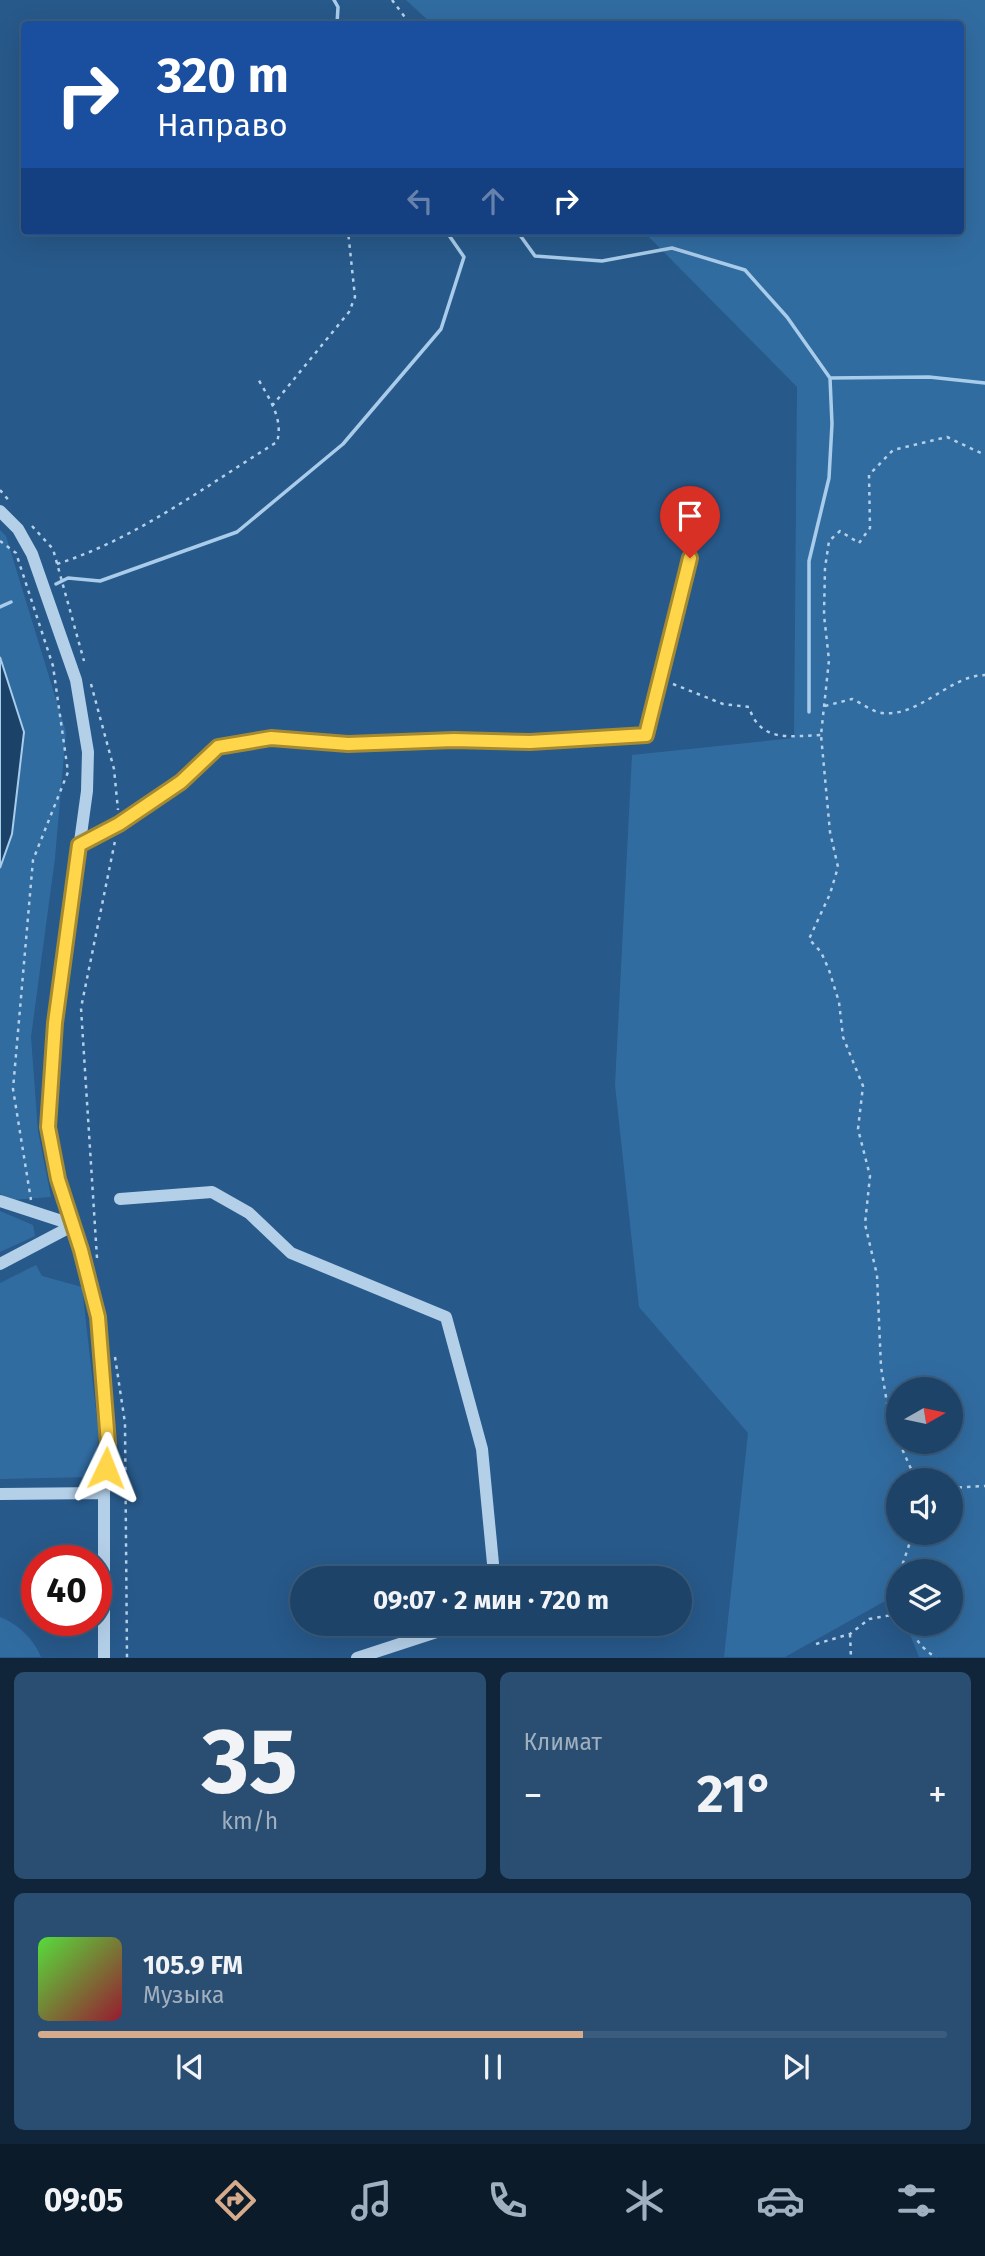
<!DOCTYPE html>
<html lang="ru">
<head>
<meta charset="utf-8">
<style>
	body { margin:0; font-family:"Fira Sans",sans-serif; background:#2a4e71; color:#f1f3f6; height:100vh; display:flex; flex-direction:column; font-size:26px; white-space:nowrap }
	* { box-sizing:border-box; margin:0 }
	p { font-size:23px; color:#a0b0c0 }
	.icon { flex:none; width:38px; height:38px; fill:none; stroke:currentColor; stroke-width:2; stroke-linecap:round; stroke-linejoin:round }
	.map { position:relative; height:1658px; overflow:hidden }
	.drawer { display:flex; flex-direction:column; gap:14px; padding:14px; background:#102539; flex:1 }
	.drawer>* { flex:none }
	.banner { position:absolute; left:21px; top:21px; width:943px; height:214px; border-radius:7px; box-shadow:0 7px 28px #0002,0 0 0 2px #3b5c7c; background:#1a4fa0; color:#fff; overflow:hidden }
	.needle { width:46px; rotate:81deg }
	.controls { position:absolute; left:886px; top:1377px; display:grid; gap:14px }
	.controls a { display:grid; place-items:center; width:77px; height:77px; border-radius:50%; background:#1d4368; box-shadow:0 7px 28px #0002,0 0 0 2px #3b5c7c; font-size:35px }
	.speed { position:absolute; left:21px; top:1545px; display:flex; gap:14px; font-size:35px; font-weight:700; text-align:center }
	.speed>* { display:grid; place-content:center; width:91px; height:91px; border-radius:50%; background:#1d4368; box-shadow:0 7px 28px #0002,0 0 0 2px #3b5c7c; line-height:1 }
	.speed .limit { border:10px solid #d22; background:#fff; color:#111 }
	.pin { position:absolute; display:grid; place-items:center; width:60px; height:60px; color:#fff; margin:-72px -30px; border-radius:50% 50% 50% 0; rotate:-45deg; box-shadow:0 0 7px #0007 }
	.pin .icon { rotate:45deg }
	.me { position:absolute; width:77px; margin:-38px; rotate:2deg; stroke-linejoin:round; filter:drop-shadow(0 0 5px #0008) }
	.turn { display:flex; align-items:center; gap:24px; height:147px; padding:0 21px; font-size:32px }
	.turn .icon { width:91px; height:91px; stroke-width:2.5 }
	.turn b { display:block; font-size:49px; line-height:60px }
	.lanes { display:flex; align-items:center; height:66px; padding:0 21px; background:#0003; justify-content:center; gap:35px; direction:ltr }
	.lanes .off { opacity:.35 }
	.big { font-size:52px; font-weight:700; line-height:1.1 }
	.drawer .widget { flex:1; display:flex; flex-direction:column; justify-content:center; gap:10px; min-width:0; padding:0 24px; border-radius:10px; background:#2a4e71 }
	.drawer .dial { align-items:center; gap:0 }
	.dial b { font-size:91px; line-height:1 }
	.song { display:flex; align-items:center; gap:21px }
	.cover { width:84px; height:84px; border-radius:10px; background:linear-gradient(135deg,hsl(110 70% 55%),hsl(350 70% 35%)) }
	.played { height:7px; border-radius:4px; background:linear-gradient(90deg,#d6ab8b 60%,#3b5c7c 60%) }
	.keys { display:flex; justify-content:space-around; direction:ltr }
	.heat { display:flex; justify-content:space-between; align-items:center; font-size:38px; direction:ltr }
	.drawer .tiles { flex:1; display:grid; gap:14px; grid-template-columns:1fr 1fr }
	.widget:last-child { grid-column:span 2 }
	.trip { position:absolute; left:290px; top:1566px; width:402px; height:70px; border-radius:35px; background:#1d4368; box-shadow:0 7px 28px #0002,0 0 0 2px #3b5c7c; font-weight:700; line-height:70px; text-align:center }
	.dock { display:flex; height:112px; justify-content:space-around; align-items:center; background:#0c1b2a; color:#a0b0c0 }
	.dock .icon { width:49px; height:49px }
	.dock .active { color:#d6ab8b }
	.dock b { font-size:32px; color:#f1f3f6 }
	.map>svg:first-child { display:block }
	.green { fill:#316ca1; fill-rule:evenodd }
	.water { fill:#1b436a; stroke:#a9ccea; stroke-width:2 }
	.lines { fill:none; stroke-linecap:round; stroke-linejoin:round }
	.stream { stroke:#a9ccea; stroke-width:3.5 }
	.path { stroke:#b4d0e9; stroke-width:2.5; stroke-dasharray:3.5 5; stroke-linecap:butt }
	.minor { stroke:#b4d0e9; stroke-width:12 }
	.route-casing { stroke:#a68a30; stroke-width:18 }
	.route { stroke:#ffd54a; stroke-width:12 }
</style>
</head>
<body>
<div class="map">
<svg width="985" height="1658" viewBox="0 0 985 1658">
	<rect width="100%" height="100%" fill="#27598a"/>
	<path class="green" d="M406,0H985V1657H919L906,1624H950V1572H898V1603L894,1596L785,1657H724L748,1433L639,1307L615,1085L632,755L794,738L797,387L643,231H961V24H432ZM898,1390H950V1442H898ZM898,1480H950V1533H898Z
		M0,530L6,536L66,732L55,858L31,1037L38,1131L51,1197L12,1200L0,1194Z
		M0,1211L33,1225L35,1236L0,1252Z
		M36,1265L42,1276L82,1287L99,1437L91,1477L0,1479V1283Z
		M0,1617C18,1624 34,1639 41,1657H0Z"/>
	<path class="water" d="M0,657L24,732L12,834L0,868Z"/>
	<g class="lines">
		<path class="stream" d="M334,0L338,7L337,24
			M517,231L535,256L602,261L672,248L745,270L787,317L830,378L929,377L985,383
			M56,584L68,578L100,581L237,532L343,444L441,329L464,257L446,231
			M0,607L11,602
			M809,712V561L829,478L832,424L830,378"/>
		<path class="path" d="M392,0L410,24
			M272,406L349,312L355,297L348,231
			M0,490L11,503
			M32,526L53,549L84,661
			M0,541L16,553L53,666L68,772L33,860L13,1089L31,1200
			M57,564C136,539 207,485 277,442C284,418 268,397 257,377
			M91,684L114,769L118,810
			M673,684L723,704L749,707C760,743 790,736 821,735
			M825,706L852,699C861,703 873,712 882,713C921,717 948,676 985,675
			M97,1258L81,1008L115,841
			M115,1357L125,1423L127,1658
			M898,1438L889,1415L881,1367L877,1275L865,1224L870,1176L858,1129L863,1086L843,1037L839,1002L829,970L821,952L809,939L830,894L838,867L830,832L821,735L829,660L824,615L825,568L829,541L840,531L859,543L870,528L869,475L893,450L947,437L985,455
			M899,1442L916,1480
			M915,1476L928,1480
			M950,1488L985,1486
			M900,1572L913,1533
			M914,1624C913,1641 923,1648 936,1658
			M850,1634L851,1658
			M816,1644L850,1634L869,1619L898,1614"/>
		<path class="minor" d="M0,511L18,529L32,554L76,680L88,752L87,791L55,1023L48,1127L58,1179L81,1250L98,1317L108,1443L104,1493V1658
			M79,845L119,824L181,782L218,747L271,738L348,744L454,740L530,742L646,735L690,558
			M120,1199L212,1192L249,1213L291,1253L446,1317L482,1449L494,1574L491,1578
			M0,1201L74,1225
			M0,1264L74,1225
			M0,1494L104,1493
			M357,1658L461,1624"/>
	</g>
	<g class="lines">
		<g class="route-casing">
			<path id="route" d="M106,1468L108,1443L98,1317L81,1250L58,1179L48,1127L55,1023L79,845L119,824L181,782L218,747L271,738L348,744L454,740L530,742L646,735L690,558"/>
		</g>
		<use href="#route" class="route"/>
	</g>
</svg>
<div class="controls">
<a><svg class="needle" viewBox="-14 -14 28 28"><path d="M0-13l5 13h-10z" fill="#e53935"/><path d="M0 13l5-13h-10z" fill="#a0b0c0"/></svg></a>
<a><svg class="icon" aria-label="sound" viewBox="0 0 24 24"><path d="M4 9h4l5-4v14l-5-4H4zM17 9q2 3 0 6"/></svg></a>
<a><svg class="icon" aria-label="layers" viewBox="0 0 24 24"><path d="M12 4l9 5-9 5-9-5zM3 14l9 5 9-5"/></svg></a>
</div>
<div class="speed"><div class="limit">40</div></div>
<div class="pin" style="left:690px;top:558px;background:#d93025"><svg class="icon" aria-label="arrive" viewBox="0 0 24 24"><path d="M6 21V4h12l-3 4 3 4H6"/></svg></div>
<svg class="me" style="left:106px;top:1468px" viewBox="-20 -20 40 40"><path d="M0-17L14 15 0 8-14 15z" fill="#ffd54a" stroke="#fff" stroke-width="4"/></svg>
<div class="trip">09:07 · 2 мин · 720 m</div>
<div class="banner">
<div class="turn"><svg class="icon" aria-label="right" viewBox="0 0 24 24"><path d="M7 20v-9h11M14 6l5 5-5 5"/></svg><div><b>320 m</b>Направо</div></div>
<div class="lanes"><svg class="icon off" aria-label="left" viewBox="0 0 24 24"><path d="M17 20v-9H6M10 6l-5 5 5 5"/></svg><svg class="icon off" aria-label="ahead" viewBox="0 0 24 24"><path d="M12 20V5M6 11l6-6 6 6"/></svg><svg class="icon" aria-label="right" viewBox="0 0 24 24"><path d="M7 20v-9h11M14 6l5 5-5 5"/></svg></div>
</div>
</div>
<section class="drawer">
<div class="tiles">
<div class="widget dial"><b>35</b><p>km/h</p></div>
<div class="widget"><p>Климат</p>
<div class="heat"><a>−</a><b class="big">21°</b><a>+</a></div>
</div>
<div class="widget">
<div class="song"><i class="cover"></i><div><b>105.9 FM</b><p>Музыка</p></div></div>
<div class="played"></div>
<div class="keys"><svg class="icon" aria-label="previous" viewBox="0 0 24 24"><path d="M18 5L8 12l10 7zM5 5v14"/></svg><svg class="icon" aria-label="pause" viewBox="0 0 24 24"><path d="M8 5v14M16 5v14"/></svg><svg class="icon" aria-label="next" viewBox="0 0 24 24"><path d="M6 5l10 7-10 7zM19 5v14"/></svg></div>
</div>
</div>
</section>
<nav class="dock">
<b>09:05</b>
<svg class="icon active" aria-label="directions" viewBox="0 0 24 24"><path d="M12 3l9 9-9 9-9-9zM9 14v-3h6M13 9l2 2-2 2"/></svg>
<svg class="icon" aria-label="music" viewBox="0 0 24 24"><path d="M9 18V5l10-2v13"/><circle cx="6" cy="18" r="3"/><circle cx="16" cy="16" r="3"/></svg>
<svg class="icon" aria-label="phone" viewBox="0 0 24 24"><path d="M5 4h4l2 5-3 2q2 4 5 5l2-3 5 2v4C11 20 4 13 5 4z"/></svg>
<svg class="icon" aria-label="climate" viewBox="0 0 24 24"><path d="M12 3v18M4 7l16 10M4 17L20 7"/></svg>
<svg class="icon" aria-label="car" viewBox="0 0 24 24"><path d="M5 17H2v-5l4-1 3-4h7l3 4 3 1v5h-3M9 17h6M6 11h13"/><circle cx="7" cy="17" r="2"/><circle cx="17" cy="17" r="2"/></svg>
<svg class="icon" aria-label="filters" viewBox="0 0 24 24"><path d="M4 7h16M4 17h16"/><circle cx="9" cy="7" r="2"/><circle cx="15" cy="17" r="2"/></svg>
</nav>
</body>
</html>
